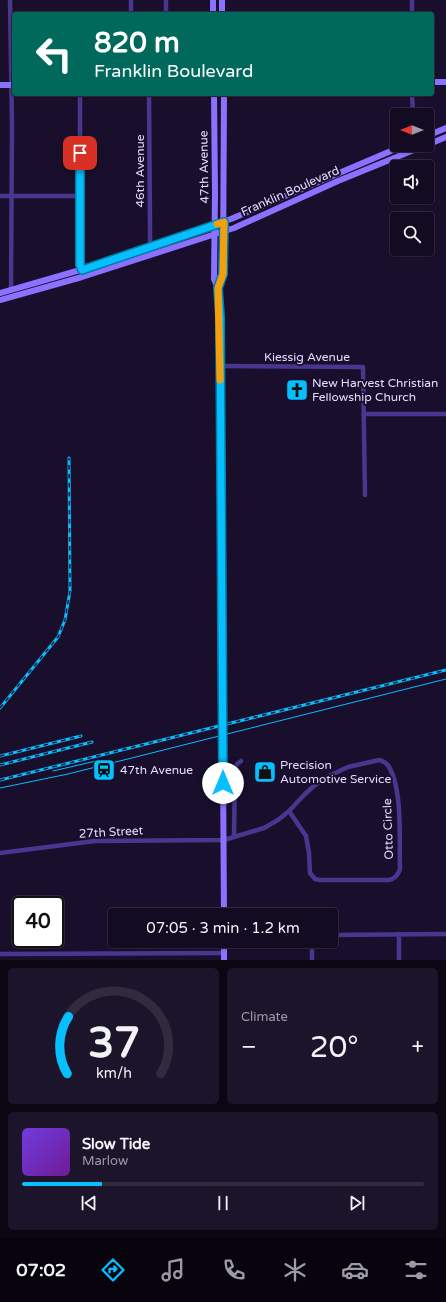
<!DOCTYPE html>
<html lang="en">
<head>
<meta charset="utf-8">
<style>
	body { margin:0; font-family:"Varela Round",sans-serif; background:#1c142a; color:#f1f3f6; height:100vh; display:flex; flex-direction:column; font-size:15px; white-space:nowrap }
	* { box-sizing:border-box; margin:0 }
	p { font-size:13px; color:#9d9ba5 }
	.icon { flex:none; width:22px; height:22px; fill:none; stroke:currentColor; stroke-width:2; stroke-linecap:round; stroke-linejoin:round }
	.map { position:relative; height:960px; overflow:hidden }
	.panel { display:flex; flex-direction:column; gap:8px; padding:8px; background:#0a0612; flex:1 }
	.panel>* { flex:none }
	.guide { position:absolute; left:12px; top:12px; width:422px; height:84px; border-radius:4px; box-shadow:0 1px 3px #0004,0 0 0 1px #322b3f; background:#00695c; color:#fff; overflow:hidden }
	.needle { width:26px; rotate:270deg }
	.tools { position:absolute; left:390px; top:108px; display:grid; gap:8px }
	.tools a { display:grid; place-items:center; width:44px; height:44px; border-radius:4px; background:#130b21; box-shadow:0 1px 3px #0004,0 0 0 1px #322b3f; font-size:20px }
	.speed { position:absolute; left:12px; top:896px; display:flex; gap:8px; font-size:20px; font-weight:700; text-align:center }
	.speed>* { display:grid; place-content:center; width:52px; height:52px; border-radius:50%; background:#130b21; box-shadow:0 1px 3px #0004,0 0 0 1px #322b3f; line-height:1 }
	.speed .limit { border:2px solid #111; border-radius:6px; background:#fff; color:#111 }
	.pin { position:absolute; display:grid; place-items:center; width:34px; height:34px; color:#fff; margin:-17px; border-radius:8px; box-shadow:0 2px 6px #0006 }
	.me { position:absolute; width:44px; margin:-22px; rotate:0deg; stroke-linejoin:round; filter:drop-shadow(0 0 3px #0008) }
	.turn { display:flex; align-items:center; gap:14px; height:84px; padding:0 16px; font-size:18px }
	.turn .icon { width:52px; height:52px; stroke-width:2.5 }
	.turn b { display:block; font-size:28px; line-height:34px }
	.big { font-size:30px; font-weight:600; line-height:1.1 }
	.panel .widget { flex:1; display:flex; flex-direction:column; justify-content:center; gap:6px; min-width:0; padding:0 14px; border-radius:6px; background:#1c142a }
	.panel .dial { align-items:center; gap:0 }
	.dial svg { height:104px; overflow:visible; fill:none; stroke:#322b3f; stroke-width:7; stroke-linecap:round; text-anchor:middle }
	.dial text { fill:#f1f3f6; stroke:none }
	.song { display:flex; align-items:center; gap:12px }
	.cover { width:48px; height:48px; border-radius:6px; background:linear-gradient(135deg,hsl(260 70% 55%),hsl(280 70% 35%)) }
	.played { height:4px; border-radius:2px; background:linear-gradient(90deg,#06bfff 20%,#322b3f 20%) }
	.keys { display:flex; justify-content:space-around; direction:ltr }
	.heat { display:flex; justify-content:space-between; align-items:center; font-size:22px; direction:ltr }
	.panel .tiles { flex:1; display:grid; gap:8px; grid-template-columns:1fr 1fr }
	.widget:last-child { grid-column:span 2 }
	.trip { position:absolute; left:108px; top:908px; width:230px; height:40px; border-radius:4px; background:#130b21; box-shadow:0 1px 3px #0004,0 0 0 1px #322b3f; font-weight:600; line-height:40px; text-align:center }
	.tabs { display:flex; height:64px; justify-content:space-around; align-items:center; background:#08040d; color:#9d9ba5 }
	.tabs .icon { width:28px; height:28px }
	.tabs .active { color:#06bfff }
	.tabs b { font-size:18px; color:#f1f3f6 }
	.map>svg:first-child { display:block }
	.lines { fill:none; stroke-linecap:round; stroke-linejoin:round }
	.street { stroke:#48378f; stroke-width:4.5 }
	.secondary { stroke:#8b71ff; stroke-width:6 }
	.tram { stroke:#06bfff; stroke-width:1 }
	.rail-casing { stroke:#06bfff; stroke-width:3 }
	.rail { stroke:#190f2c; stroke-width:1.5; stroke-dasharray:4.5; stroke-linecap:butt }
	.route-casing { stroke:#047ca6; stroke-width:10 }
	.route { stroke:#06bfff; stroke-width:7 }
	.slow { stroke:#f59e0b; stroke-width:7 }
	.labels { text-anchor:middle; stroke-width:4; stroke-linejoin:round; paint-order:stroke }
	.street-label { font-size:12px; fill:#e4daff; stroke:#190f2c }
	.poi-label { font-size:12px; fill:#e4daff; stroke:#190f2c; text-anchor:start }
</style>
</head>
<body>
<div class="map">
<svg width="446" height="960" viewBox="0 0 446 960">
	<rect width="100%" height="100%" fill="#190f2c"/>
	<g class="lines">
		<path class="street" d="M10,0L12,126L11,290
			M131,0V14
			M166,0V14
			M412,14V0
			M80,94V265L81,270
			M149,94L150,228V241L152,247
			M412,94L413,115
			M0,196H80
			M220,366L363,367L365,495
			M364,414H446
			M234,837L235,769L237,764L241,761
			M0,853L95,841L224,840L264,828L278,820L289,811L305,794L315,785L331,775L348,767L379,760C383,761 387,763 389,767C403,790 399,842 400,869C398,875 395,879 389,880H320L315,879L310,873L309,853L306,836L289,811
			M399,934V960
			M331,935L446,934
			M312,941V960
			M0,954L224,953"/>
		<path class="secondary" d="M222,0V14
			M213,14V0
			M432,82H446
			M0,85H14
			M214,94L215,194L214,279L218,288
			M427,136L446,128
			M427,145L446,137
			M0,293L101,264L231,219L405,145
			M0,300L82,277L234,228L338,181L426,145
			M224,915L220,316L218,288L223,274L224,94
			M224,941V960"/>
		<path class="tram" d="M53,771L96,761
			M0,788L68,774L446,679"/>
		<g class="rail-casing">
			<path id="rail" d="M0,708L58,637L65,620L70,591L69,458
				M0,756L81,736
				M0,765L92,742
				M0,780L446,670"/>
		</g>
		<use href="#rail" class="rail"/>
	</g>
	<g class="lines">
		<g class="route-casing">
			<path id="route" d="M80,153V265L82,270L224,222L223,274L218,288L220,316L223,783"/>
		</g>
		<use href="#route" class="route"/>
		<path class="slow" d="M217,224L224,222L223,274L218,288L220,380"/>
	</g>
	<defs>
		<g id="church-square" transform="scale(1.15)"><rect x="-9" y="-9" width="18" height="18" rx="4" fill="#06bfff" stroke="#190f2c"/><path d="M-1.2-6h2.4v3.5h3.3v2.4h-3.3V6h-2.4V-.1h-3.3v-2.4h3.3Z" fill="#111"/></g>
		<g id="station-square" transform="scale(1.15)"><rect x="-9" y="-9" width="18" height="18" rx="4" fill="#06bfff" stroke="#190f2c"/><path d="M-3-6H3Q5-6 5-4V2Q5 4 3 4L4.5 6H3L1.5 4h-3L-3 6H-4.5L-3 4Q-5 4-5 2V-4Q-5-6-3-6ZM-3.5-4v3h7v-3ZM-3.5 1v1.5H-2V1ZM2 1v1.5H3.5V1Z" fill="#111"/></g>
		<g id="shop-square" transform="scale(1.15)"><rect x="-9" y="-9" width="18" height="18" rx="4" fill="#06bfff" stroke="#190f2c"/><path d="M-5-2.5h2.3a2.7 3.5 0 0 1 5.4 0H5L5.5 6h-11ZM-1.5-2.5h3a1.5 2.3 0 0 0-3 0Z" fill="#111"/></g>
	</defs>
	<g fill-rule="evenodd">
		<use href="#church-square" x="297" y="390"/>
		<use href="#station-square" x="104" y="770"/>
		<use href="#shop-square" x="265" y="772"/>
	</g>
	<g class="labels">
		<g class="street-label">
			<text transform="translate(204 167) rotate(-91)" y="4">47th Avenue</text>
			<text transform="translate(140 171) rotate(-90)" y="4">46th Avenue</text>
			<text transform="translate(290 191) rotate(-24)" y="4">Franklin Boulevard</text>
			<text x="307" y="361">Kiessig Avenue</text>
			<text transform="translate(388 829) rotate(-92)" y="4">Otto Circle</text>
			<text transform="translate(111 832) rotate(-3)" y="4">27th Street</text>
		</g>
		<g class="poi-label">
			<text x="312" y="387">New Harvest Christian<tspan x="312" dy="14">Fellowship Church</tspan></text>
			<text x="280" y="769">Precision<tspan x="280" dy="14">Automotive Service</tspan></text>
			<text x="120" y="774">47th Avenue</text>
		</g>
	</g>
</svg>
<div class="tools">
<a><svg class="needle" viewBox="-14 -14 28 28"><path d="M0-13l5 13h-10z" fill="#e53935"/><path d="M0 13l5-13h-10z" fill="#9d9ba5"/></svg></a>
<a><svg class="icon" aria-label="sound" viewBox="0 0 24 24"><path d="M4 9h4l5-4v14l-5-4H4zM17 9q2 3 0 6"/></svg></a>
<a><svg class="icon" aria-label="search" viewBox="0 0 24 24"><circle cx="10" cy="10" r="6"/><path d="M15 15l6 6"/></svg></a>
</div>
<div class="speed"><div class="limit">40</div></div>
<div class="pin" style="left:80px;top:153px;background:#d93025"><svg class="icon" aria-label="arrive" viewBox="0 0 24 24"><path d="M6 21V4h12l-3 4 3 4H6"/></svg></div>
<svg class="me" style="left:223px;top:783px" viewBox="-20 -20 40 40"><circle r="19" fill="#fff"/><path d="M0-13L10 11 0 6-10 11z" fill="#06bfff"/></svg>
<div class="trip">07:05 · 3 min · 1.2 km</div>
<div class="guide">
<div class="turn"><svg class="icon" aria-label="left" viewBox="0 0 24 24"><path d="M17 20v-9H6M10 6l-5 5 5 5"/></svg><div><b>820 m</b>Franklin Boulevard</div></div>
</div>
</div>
<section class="panel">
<div class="tiles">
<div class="widget dial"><svg viewBox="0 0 100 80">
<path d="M14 69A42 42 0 1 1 86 69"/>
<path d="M14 69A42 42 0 0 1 15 25" stroke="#06bfff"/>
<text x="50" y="56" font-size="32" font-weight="700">37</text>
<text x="50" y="72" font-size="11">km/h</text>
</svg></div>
<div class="widget"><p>Climate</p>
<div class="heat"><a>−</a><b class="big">20°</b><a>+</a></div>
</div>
<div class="widget">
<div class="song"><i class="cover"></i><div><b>Slow Tide</b><p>Marlow</p></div></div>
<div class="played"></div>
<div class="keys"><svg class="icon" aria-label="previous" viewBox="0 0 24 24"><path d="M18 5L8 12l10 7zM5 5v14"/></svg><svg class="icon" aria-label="pause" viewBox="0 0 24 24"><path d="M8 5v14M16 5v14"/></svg><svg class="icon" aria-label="next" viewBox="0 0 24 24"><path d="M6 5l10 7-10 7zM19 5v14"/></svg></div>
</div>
</div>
</section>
<nav class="tabs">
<b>07:02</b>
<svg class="icon active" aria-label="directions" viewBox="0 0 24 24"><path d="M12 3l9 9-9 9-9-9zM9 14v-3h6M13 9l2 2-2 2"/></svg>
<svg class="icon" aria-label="music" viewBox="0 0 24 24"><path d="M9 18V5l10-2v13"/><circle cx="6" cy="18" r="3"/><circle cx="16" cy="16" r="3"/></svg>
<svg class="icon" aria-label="phone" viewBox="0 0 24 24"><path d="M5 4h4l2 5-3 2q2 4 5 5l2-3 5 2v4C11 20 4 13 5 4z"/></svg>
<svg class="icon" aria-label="climate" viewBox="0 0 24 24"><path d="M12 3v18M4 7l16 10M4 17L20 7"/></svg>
<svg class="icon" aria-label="car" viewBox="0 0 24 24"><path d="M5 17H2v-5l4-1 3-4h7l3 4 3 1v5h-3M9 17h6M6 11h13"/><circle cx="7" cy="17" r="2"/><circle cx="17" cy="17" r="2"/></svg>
<svg class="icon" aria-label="filters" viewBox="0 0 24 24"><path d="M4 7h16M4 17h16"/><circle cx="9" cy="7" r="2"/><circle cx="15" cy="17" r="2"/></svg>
</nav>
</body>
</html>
